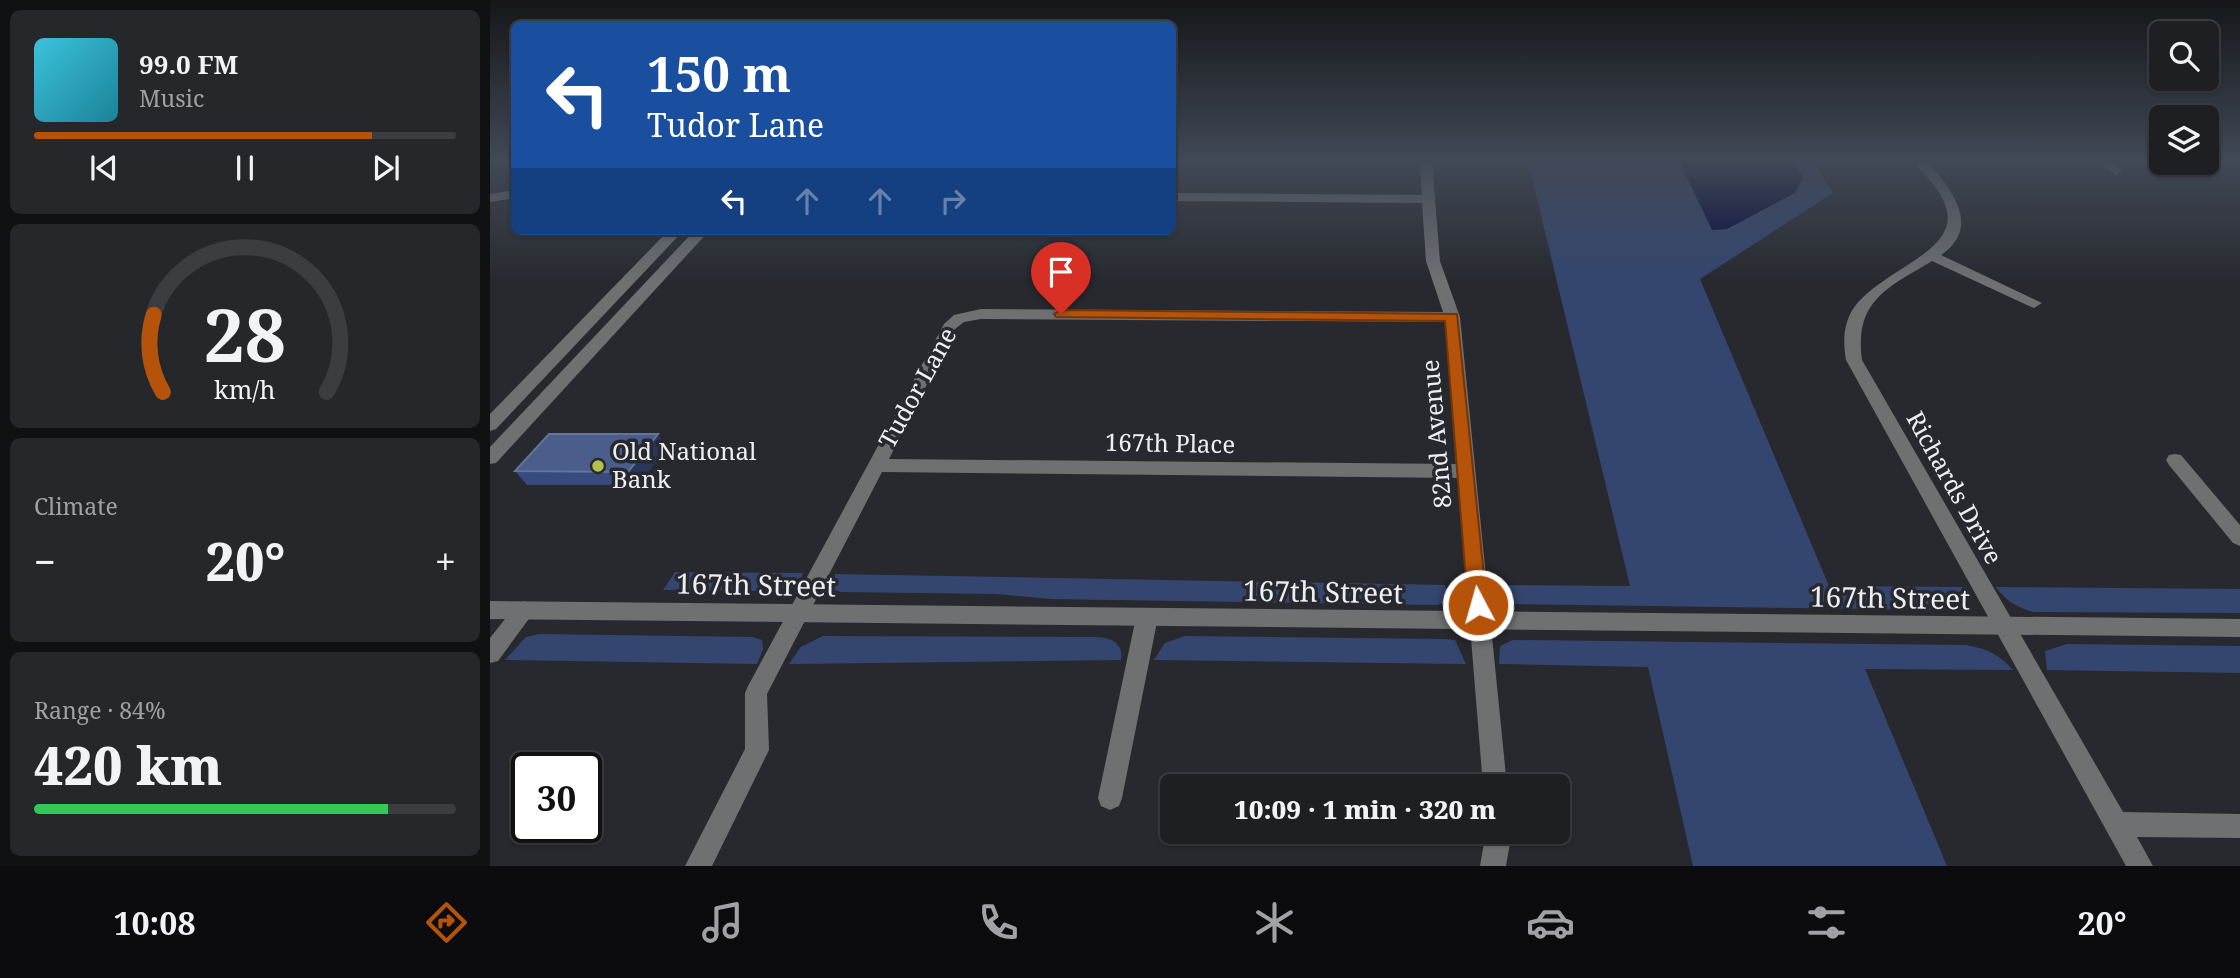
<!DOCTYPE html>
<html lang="en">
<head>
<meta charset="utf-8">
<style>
	body { margin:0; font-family:"Noto Serif",serif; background:#25272a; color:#f1f3f6; height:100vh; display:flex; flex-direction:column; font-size:26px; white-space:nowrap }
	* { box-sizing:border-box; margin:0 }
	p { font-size:23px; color:#a0a2a5 }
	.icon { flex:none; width:38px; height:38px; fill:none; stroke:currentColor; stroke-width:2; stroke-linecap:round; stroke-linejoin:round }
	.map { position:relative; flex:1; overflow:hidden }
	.panel { display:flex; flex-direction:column; gap:10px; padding:10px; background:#101113; width:490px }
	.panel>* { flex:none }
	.top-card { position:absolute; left:21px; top:21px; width:665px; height:214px; border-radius:10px; box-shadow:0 2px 5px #0004,0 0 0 2px #3b3d40; background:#1a4fa0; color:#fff; overflow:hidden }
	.tools { position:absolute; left:1659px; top:21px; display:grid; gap:14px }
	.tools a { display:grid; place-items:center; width:70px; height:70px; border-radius:10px; background:#1d1f22; box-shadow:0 2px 5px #0004,0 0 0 2px #3b3d40; font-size:35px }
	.speed { position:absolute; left:21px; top:752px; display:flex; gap:14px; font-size:35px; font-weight:700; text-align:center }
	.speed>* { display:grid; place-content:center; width:91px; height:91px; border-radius:50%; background:#1d1f22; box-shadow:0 2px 5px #0004,0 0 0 2px #3b3d40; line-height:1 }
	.speed .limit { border:4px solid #111; border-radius:10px; background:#fff; color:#111 }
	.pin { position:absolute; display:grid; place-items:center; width:60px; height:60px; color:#fff; margin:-72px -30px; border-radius:50% 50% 50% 0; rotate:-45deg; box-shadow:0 0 7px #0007 }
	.pin .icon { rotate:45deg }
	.me { position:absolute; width:77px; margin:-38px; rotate:354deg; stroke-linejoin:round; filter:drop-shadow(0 0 5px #0008) }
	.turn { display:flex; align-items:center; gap:24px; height:147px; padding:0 21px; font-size:32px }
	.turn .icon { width:91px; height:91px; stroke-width:2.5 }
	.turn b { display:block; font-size:49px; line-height:60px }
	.lanes { display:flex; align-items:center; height:66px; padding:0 21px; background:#0003; justify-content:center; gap:35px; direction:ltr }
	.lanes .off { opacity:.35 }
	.big { font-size:52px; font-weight:800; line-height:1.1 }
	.panel .widget { flex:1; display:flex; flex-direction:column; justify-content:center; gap:10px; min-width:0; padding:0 24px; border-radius:10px; background:#25272a }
	.panel .dial { align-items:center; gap:0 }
	.dial svg { height:182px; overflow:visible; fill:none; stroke:#3b3d40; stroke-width:7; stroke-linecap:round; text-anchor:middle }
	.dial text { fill:#f1f3f6; stroke:none }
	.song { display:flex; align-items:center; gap:21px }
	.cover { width:84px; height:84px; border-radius:10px; background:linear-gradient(135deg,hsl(190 70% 55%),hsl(190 70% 35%)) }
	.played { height:7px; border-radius:4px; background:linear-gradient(90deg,#b45309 80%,#3b3d40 80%) }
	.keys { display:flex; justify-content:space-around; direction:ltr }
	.heat { display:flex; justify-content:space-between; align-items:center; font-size:38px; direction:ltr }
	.charge { height:10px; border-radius:5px; background:linear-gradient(90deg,#34c759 84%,#3b3d40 0) }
	.trip { position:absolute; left:670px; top:774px; width:410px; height:70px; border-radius:10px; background:#1d1f22; box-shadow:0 2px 5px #0004,0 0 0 2px #3b3d40; font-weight:800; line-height:70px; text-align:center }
	.dock { display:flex; height:112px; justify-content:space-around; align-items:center; background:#0c0c0e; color:#a0a2a5 }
	.dock .icon { width:49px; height:49px }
	.dock .selected { color:#b45309 }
	.dock b { font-size:32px; color:#f1f3f6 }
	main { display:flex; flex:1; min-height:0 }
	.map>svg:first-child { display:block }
	.green { fill:#344670 }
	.water { fill:#02093d }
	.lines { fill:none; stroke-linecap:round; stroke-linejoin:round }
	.minor { fill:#6e7072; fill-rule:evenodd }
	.tertiary { fill:#6e7072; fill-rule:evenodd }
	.wall { fill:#374b7f }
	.shaded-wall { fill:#283659 }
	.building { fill:#4a5d8b; stroke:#64749b; stroke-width:2 }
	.route { fill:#b45309; stroke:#753606; stroke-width:2 }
	.poi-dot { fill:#b4c24a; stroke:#27292e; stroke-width:2.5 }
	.labels { text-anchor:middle; stroke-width:7; stroke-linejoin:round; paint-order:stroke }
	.street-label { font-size:24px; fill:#edeff2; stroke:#27292e }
	.poi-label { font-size:24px; fill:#edeff2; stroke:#27292e; text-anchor:start }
	.near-street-label { font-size:28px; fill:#edeff2; stroke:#27292e }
</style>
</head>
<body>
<main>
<section class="panel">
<div class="widget">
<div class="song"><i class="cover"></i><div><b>99.0 FM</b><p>Music</p></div></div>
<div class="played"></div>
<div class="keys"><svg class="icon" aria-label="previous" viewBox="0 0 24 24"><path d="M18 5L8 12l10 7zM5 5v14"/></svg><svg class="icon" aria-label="pause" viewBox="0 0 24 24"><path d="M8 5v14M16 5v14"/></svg><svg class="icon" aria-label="next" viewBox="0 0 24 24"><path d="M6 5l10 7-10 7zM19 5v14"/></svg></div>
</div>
<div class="widget dial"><svg viewBox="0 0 100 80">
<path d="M14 69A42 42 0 1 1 86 69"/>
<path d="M14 69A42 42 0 0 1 10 35" stroke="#b45309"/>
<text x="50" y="56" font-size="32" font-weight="700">28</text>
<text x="50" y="72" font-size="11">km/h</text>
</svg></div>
<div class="widget"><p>Climate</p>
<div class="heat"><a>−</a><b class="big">20°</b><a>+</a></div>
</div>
<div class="widget"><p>Range · 84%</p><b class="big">420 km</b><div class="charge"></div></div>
</section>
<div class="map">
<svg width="1750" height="866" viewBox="0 0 1750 866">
	<rect width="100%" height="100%" fill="#27292e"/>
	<path class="green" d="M1038,161H1323L1343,193L1210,279L1339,586L1477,587L1479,599L1471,606L1456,610L1014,604L1005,598L1001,585L1140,586Z
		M185,572L313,573L310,582L286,591L173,590Z
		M345,574L955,585L961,601L947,605L561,599L506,594L351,592L342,589Z
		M1506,587L1750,589V613L1543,612C1526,607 1516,601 1506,587Z
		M49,634L263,637L272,640L273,649L267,664L15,660L36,637Z
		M333,636L605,637C620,638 634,642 631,660L299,664L311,647Z
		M695,636L954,639L965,640L976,664L664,660L675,643Z
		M1023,640L1476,645C1497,649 1509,654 1523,670L1375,669L1457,866H1203L1158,667L1009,664L1010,646Z
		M1577,644L1750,646V673L1557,670L1555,651Z"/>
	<path class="water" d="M1189,161H1304L1313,178L1305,193L1237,229L1222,230Z"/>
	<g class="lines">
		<path class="minor" d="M930,161H942L950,261L970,317L1017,786H993L968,478L392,472L277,694L279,750L222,866H195L255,749V693L258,686L454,324L464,315L491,309L953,312L936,261L932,203L682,201V193L932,195ZM491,319L955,322L966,464L399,459L465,329L474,322Z
			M1424,161H1437C1460,188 1493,226 1451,255L1552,303L1544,308L1539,306L1442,261C1397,288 1364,301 1372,360L1633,812L1750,814V838L1647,837L1663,866H1636L1356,360C1354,347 1353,335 1357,322C1371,274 1467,258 1457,211C1453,191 1435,176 1424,161Z
			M1608,161H1622L1632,171L1626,175Z
			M24,190V198L0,202V194Z
			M1685,454L1691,455L1750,525V546L1743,543L1679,465L1676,460L1679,455Z
			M34,601L41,604L44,610L41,616L8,661L0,663V638L27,604Z
			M657,608L664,611L668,617L632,798L629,806L620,810L611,806L608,798L646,617L650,611Z
			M996,831H1022L1016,866H990Z"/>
		<path class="tertiary" d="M178,231H193L6,429L0,431V414Z
			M204,231H219L6,463L0,464V447Z
			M0,601L1750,619V637L0,619Z"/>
	</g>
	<path class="wall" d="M177,447L148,485H37L25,471Z"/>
	<path class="shaded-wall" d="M168,434L177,447L148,485L138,472Z"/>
	<path class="building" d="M59,434H168L138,472L25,471Z"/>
	<linearGradient id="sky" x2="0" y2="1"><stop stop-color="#151719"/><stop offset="0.57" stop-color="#414957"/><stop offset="1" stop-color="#414957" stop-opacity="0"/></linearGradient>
	<rect width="1750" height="282" fill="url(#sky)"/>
	<path class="route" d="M571,310L967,314L997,605L994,610L988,613L981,610L978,605L955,321L566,317L564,314Z"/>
	<circle class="poi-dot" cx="108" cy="466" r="7"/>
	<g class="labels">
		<g class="street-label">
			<text transform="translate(428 388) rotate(-61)" y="8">Tudor Lane</text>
			<text transform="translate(947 434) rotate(-95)" y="8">82nd Avenue</text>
			<text transform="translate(680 444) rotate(1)" y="8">167th Place</text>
			<text transform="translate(1464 488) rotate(61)" y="8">Richards Drive</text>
		</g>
		<g class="poi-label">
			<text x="122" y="460">Old National<tspan x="122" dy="28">Bank</tspan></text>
		</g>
		<g class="near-street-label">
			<text transform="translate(266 585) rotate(1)" y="10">167th Street</text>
			<text transform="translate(833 592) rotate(1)" y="10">167th Street</text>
			<text transform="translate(1400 598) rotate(1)" y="10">167th Street</text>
		</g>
	</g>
</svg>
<div class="tools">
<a><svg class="icon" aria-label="search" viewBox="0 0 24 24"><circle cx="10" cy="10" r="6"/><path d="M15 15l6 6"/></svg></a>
<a><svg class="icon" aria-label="layers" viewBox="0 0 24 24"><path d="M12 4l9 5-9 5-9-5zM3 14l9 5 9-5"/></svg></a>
</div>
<div class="speed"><div class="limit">30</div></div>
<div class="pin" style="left:571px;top:314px;background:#d93025"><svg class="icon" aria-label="arrive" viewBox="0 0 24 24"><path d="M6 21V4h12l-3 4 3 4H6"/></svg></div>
<svg class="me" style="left:988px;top:605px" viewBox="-20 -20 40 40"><circle r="17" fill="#b45309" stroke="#fff" stroke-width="3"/><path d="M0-11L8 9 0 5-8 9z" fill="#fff"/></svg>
<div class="trip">10:09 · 1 min · 320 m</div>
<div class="top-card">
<div class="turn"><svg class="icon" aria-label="left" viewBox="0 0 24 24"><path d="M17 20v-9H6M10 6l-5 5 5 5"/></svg><div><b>150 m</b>Tudor Lane</div></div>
<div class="lanes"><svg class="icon" aria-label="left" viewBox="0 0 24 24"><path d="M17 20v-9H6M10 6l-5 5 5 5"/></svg><svg class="icon off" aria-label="ahead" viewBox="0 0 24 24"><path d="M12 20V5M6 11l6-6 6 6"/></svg><svg class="icon off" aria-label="ahead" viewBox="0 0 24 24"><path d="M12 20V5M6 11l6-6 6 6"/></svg><svg class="icon off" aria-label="right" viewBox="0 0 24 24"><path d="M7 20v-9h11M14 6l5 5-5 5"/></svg></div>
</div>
</div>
</main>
<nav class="dock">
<b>10:08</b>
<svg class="icon selected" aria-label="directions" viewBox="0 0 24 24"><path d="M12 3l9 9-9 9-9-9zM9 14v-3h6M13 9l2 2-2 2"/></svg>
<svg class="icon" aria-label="music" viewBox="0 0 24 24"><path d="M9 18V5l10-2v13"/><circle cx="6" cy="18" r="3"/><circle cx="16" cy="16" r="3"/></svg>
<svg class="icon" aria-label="phone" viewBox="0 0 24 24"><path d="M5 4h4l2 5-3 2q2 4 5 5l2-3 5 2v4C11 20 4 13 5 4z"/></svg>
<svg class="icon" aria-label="climate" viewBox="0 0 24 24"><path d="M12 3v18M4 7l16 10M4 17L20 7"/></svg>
<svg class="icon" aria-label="car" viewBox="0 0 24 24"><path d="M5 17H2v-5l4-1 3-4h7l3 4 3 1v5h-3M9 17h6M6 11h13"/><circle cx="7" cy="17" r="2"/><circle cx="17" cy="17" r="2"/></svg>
<svg class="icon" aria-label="filters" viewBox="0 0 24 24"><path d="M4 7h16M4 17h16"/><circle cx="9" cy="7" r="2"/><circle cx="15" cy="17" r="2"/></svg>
<b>20°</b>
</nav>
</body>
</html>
